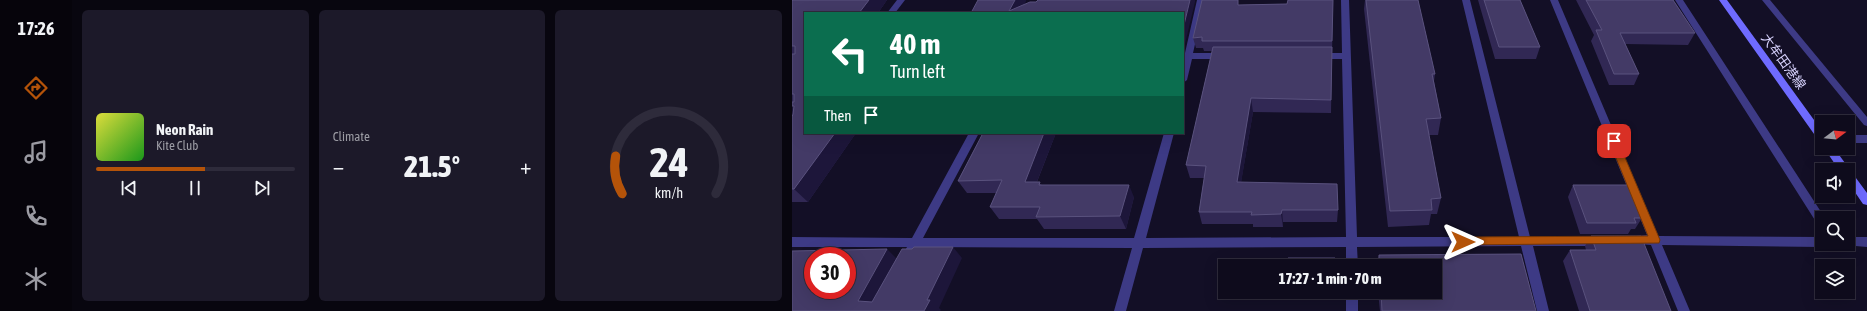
<!DOCTYPE html>
<html lang="en">
<head>
<meta charset="utf-8">
<style>
	body { margin:0; font-family:"Asap Condensed","Noto Sans JP",sans-serif; background:#1c1929; color:#f1f3f6; height:100vh; display:flex; flex-direction:column; font-size:15px; white-space:nowrap }
	* { box-sizing:border-box; margin:0 }
	p { font-size:13px; color:#9b9ba3 }
	.icon { flex:none; width:22px; height:22px; fill:none; stroke:currentColor; stroke-width:2; stroke-linecap:round; stroke-linejoin:round }
	.map { position:relative; flex:1; overflow:hidden }
	.side { display:flex; flex-direction:column; gap:10px; padding:10px; background:#08060f; width:720px }
	.side>* { flex:none }
	.guide { position:absolute; left:12px; top:12px; width:380px; height:122px; border-radius:0px; box-shadow:0 4px 16px #0002,0 0 0 1px #2e2b3b; background:#0b6e4f; color:#fff; overflow:hidden }
	.needle { width:26px; rotate:74deg }
	.buttons { position:absolute; left:1023px; top:115px; display:grid; gap:8px }
	.buttons a { display:grid; place-items:center; width:40px; height:40px; border-radius:0px; background:#0e0b1c; box-shadow:0 4px 16px #0002,0 0 0 1px #2e2b3b; font-size:20px }
	.speed { position:absolute; left:12px; top:247px; display:flex; gap:8px; font-size:20px; font-weight:700; text-align:center }
	.speed>* { display:grid; place-content:center; width:52px; height:52px; border-radius:50%; background:#0e0b1c; box-shadow:0 4px 16px #0002,0 0 0 1px #2e2b3b; line-height:1 }
	.speed .limit { border:6px solid #d22; background:#fff; color:#111 }
	.pin { position:absolute; display:grid; place-items:center; width:34px; height:34px; color:#fff; margin:-17px; border-radius:8px; box-shadow:0 2px 6px #0006 }
	.me { position:absolute; width:44px; margin:-22px; rotate:90deg; stroke-linejoin:round; filter:drop-shadow(0 0 3px #0008) }
	.turn { display:flex; align-items:center; gap:14px; height:84px; padding:0 20px; font-size:18px }
	.turn .icon { width:52px; height:52px; stroke-width:2.5 }
	.turn b { display:block; font-size:28px; line-height:34px }
	.then { display:flex; align-items:center; height:38px; padding:0 20px; background:#0003; gap:8px; font-size:15px }
	.big { font-size:30px; font-weight:800; line-height:1.1 }
	.side .card { flex:1; display:flex; flex-direction:column; justify-content:center; gap:6px; min-width:0; padding:0 14px; border-radius:6px; background:#1c1929 }
	.side .dial { align-items:center; gap:0 }
	.dial svg { height:104px; overflow:visible; fill:none; stroke:#2e2b3b; stroke-width:7; stroke-linecap:round; text-anchor:middle }
	.dial text { fill:#f1f3f6; stroke:none }
	.song { display:flex; align-items:center; gap:12px }
	.cover { width:48px; height:48px; border-radius:6px; background:linear-gradient(135deg,hsl(60 70% 55%),hsl(120 70% 35%)) }
	.played { height:4px; border-radius:2px; background:linear-gradient(90deg,#b45309 55%,#2e2b3b 55%) }
	.keys { display:flex; justify-content:space-around; direction:ltr }
	.heat { display:flex; justify-content:space-between; align-items:center; font-size:22px; direction:ltr }
	.side .tiles { flex:1; display:grid; gap:10px; grid-template-columns:repeat(3,1fr) }
	.trip { position:absolute; left:426px; top:259px; width:224px; height:40px; border-radius:0px; background:#0e0b1c; box-shadow:0 4px 16px #0002,0 0 0 1px #2e2b3b; font-weight:800; line-height:40px; text-align:center }
	main { display:flex; flex:1; min-height:0 }
	.dock { display:flex; flex-direction:column; width:72px; justify-content:space-around; align-items:center; background:#06040b; color:#9b9ba3 }
	.dock .icon { width:28px; height:28px }
	.dock .active { color:#b45309 }
	.dock b { font-size:18px; color:#f1f3f6 }
	.map>svg:first-child { display:block }
	.lines { fill:none; stroke-linecap:round; stroke-linejoin:round }
	.minor { fill:#3d3a85; fill-rule:evenodd }
	.secondary { fill:#6f6bff; fill-rule:evenodd }
	.wall { fill:#312854 }
	.shaded-wall { fill:#1d163a }
	.building { fill:#433a66; stroke:#5a527e; fill-rule:evenodd }
	.route { fill:#b45309; stroke:#753606 }
	.labels { text-anchor:middle; stroke-width:4; stroke-linejoin:round; paint-order:stroke }
	.street-label { font-size:13px; fill:#d9d4ff; stroke:#130f26 }
</style>
</head>
<body>
<main>
<nav class="dock">
<b>17:26</b>
<svg class="icon active" aria-label="directions" viewBox="0 0 24 24"><path d="M12 3l9 9-9 9-9-9zM9 14v-3h6M13 9l2 2-2 2"/></svg>
<svg class="icon" aria-label="music" viewBox="0 0 24 24"><path d="M9 18V5l10-2v13"/><circle cx="6" cy="18" r="3"/><circle cx="16" cy="16" r="3"/></svg>
<svg class="icon" aria-label="phone" viewBox="0 0 24 24"><path d="M5 4h4l2 5-3 2q2 4 5 5l2-3 5 2v4C11 20 4 13 5 4z"/></svg>
<svg class="icon" aria-label="climate" viewBox="0 0 24 24"><path d="M12 3v18M4 7l16 10M4 17L20 7"/></svg>
</nav>
<section class="side">
<div class="tiles">
<div class="card">
<div class="song"><i class="cover"></i><div><b>Neon Rain</b><p>Kite Club</p></div></div>
<div class="played"></div>
<div class="keys"><svg class="icon" aria-label="previous" viewBox="0 0 24 24"><path d="M18 5L8 12l10 7zM5 5v14"/></svg><svg class="icon" aria-label="pause" viewBox="0 0 24 24"><path d="M8 5v14M16 5v14"/></svg><svg class="icon" aria-label="next" viewBox="0 0 24 24"><path d="M6 5l10 7-10 7zM19 5v14"/></svg></div>
</div>
<div class="card"><p>Climate</p>
<div class="heat"><a>−</a><b class="big">21.5°</b><a>+</a></div>
</div>
<div class="card dial"><svg viewBox="0 0 100 80">
<path d="M14 69A42 42 0 1 1 86 69"/>
<path d="M14 69A42 42 0 0 1 9 40" stroke="#b45309"/>
<text x="50" y="56" font-size="32" font-weight="700">24</text>
<text x="50" y="72" font-size="11">km/h</text>
</svg></div>
</div>
</section>
<div class="map">
<svg width="1075" height="311" viewBox="0 0 1075 311">
	<rect width="100%" height="100%" fill="#130f26"/>
	<g class="lines">
		<path class="minor" d="M105,0H113L103,13H95Z
			M405,0H413L401,53H431L435,56L431,59H400L395,80L391,83V53H393Z
			M549,0H557L565,237H727L670,0H678L738,237L808,236L812,238L814,241L812,244L808,246H741L757,311H745L729,246L565,247L566,266H554V247L351,248L334,311H322L340,248L126,247L117,265L113,266L109,265L107,261L115,247H0V237L120,238L177,133H187L131,238H342L372,133H382L354,238L554,237L550,59H527L523,56L527,53H550Z
			M758,0H766L866,236L1030,237V244H1035L1034,245L1030,247L870,245L898,311H886L859,245L834,243L832,240L834,237L855,235Z
			M883,0H891L1033,218H1030V227L1026,225Z
			M970,0H978L1075,117V126L1072,125Z
			M1056,135H1075V143H1056Z
			M1056,237H1075V247L1052,245L1051,244H1056Z
			M554,292H566V311H554Z"/>
		<path class="secondary" d="M927,0H935L1030,131V142L1027,141Z
			M1032,148H1042L1075,193V205L1071,204L1056,182V170H1047Z"/>
	</g>
	<path class="wall" d="M1,0H95L86,13H13V133H64L16,202H0V1Z
		M541,0L539,113L461,112L449,182L546,210L545,222H491V227H461V224H410L407,212L412,178H398L394,165L420,51H412L411,48H404L401,38L447,5L495,4Z
		M573,0H626L643,74L642,81L649,118L646,135H637L649,198L645,214H639L637,225L596,227L572,9Z
		M686,0H728L748,47L744,59H703Z
		M784,0H881L903,33L896,45L833,44L847,74L842,85H817L799,41L802,35Z
		M191,133H264L245,182L250,185L342,197L334,229H252L245,219H207L198,207L204,193H175L166,181Z
		M781,185L850,218L843,229H839L836,234H788L776,197Z
		M799,236L879,311H787L771,261L778,250H794L793,246Z
		M729,254L744,311H588L586,292H643V266H585L587,255Z
		M496,292H543V294L496,295Z"/>
	<path class="shaded-wall" d="M77,0H95L86,13H67Z
		M223,0H234V1L229,13L217,11Z
		M398,0H403V2L392,48L391,42V29Z
		M459,98L461,112L447,195L445,182Z
		M0,106H2L0,139Z
		M43,133H64L16,202L2,189Z
		M252,133H264L240,194L233,182Z
		M337,185L342,197L334,229L328,216Z
		M490,210L491,222V227L489,214Z
		M161,247L170,258L147,308L149,310L148,311H132L135,300Z
		M95,249L106,260L79,311L66,301Z"/>
	<path class="building" d="M1,0H77L67,13H13V133H43L2,189H0V117L1,114L2,106H0V102H2V94H0V54H3V46H0V1Z
		M186,0H223L217,11L238,2H244L246,0H398L391,29V13H179Z
		M410,0H446V5L495,4L496,0H541L540,41H410V37L401,38Z
		M574,0H626L643,74H640L649,118L634,119L649,198L639,199L640,210L598,211Z
		M692,0H728L748,47H707Z
		M794,0H881L903,33H828L847,74H822L804,30H810Z
		M421,47H540L539,100L459,98L445,182L545,184L546,210H490L489,214L459,215L460,212H407L414,166L394,165Z
		M191,133H252L233,182H248L247,185H337L328,216L244,217L248,207H198L210,180L166,181Z
		M781,185H836L850,218H842L844,223H795Z
		M799,236H849L879,311H798L778,250H804Z
		M122,247H161L135,300H138L132,311H0V251L95,249L66,301L80,302L110,249H120ZM21,256H55V290H21Z
		M729,254L744,311H590L589,292H643V266H587V255Z
		M496,258H543V266H496Z"/>
	<path class="route" d="M822,138L826,141L868,240L867,243L667,245L665,242L667,239L671,237L856,236L817,141Z"/>
	<g class="labels">
		<g class="street-label">
			<text transform="translate(992 61) rotate(54)" y="5">大牟田港線</text>
		</g>
	</g>
</svg>
<div class="buttons">
<a><svg class="needle" viewBox="-14 -14 28 28"><path d="M0-13l5 13h-10z" fill="#e53935"/><path d="M0 13l5-13h-10z" fill="#9b9ba3"/></svg></a>
<a><svg class="icon" aria-label="sound" viewBox="0 0 24 24"><path d="M4 9h4l5-4v14l-5-4H4zM17 9q2 3 0 6"/></svg></a>
<a><svg class="icon" aria-label="search" viewBox="0 0 24 24"><circle cx="10" cy="10" r="6"/><path d="M15 15l6 6"/></svg></a>
<a><svg class="icon" aria-label="layers" viewBox="0 0 24 24"><path d="M12 4l9 5-9 5-9-5zM3 14l9 5 9-5"/></svg></a>
</div>
<div class="speed"><div class="limit">30</div></div>
<div class="pin" style="left:822px;top:141px;background:#d93025"><svg class="icon" aria-label="arrive" viewBox="0 0 24 24"><path d="M6 21V4h12l-3 4 3 4H6"/></svg></div>
<svg class="me" style="left:671px;top:242px" viewBox="-20 -20 40 40"><path d="M0-17L14 15 0 8-14 15z" fill="#b45309" stroke="#fff" stroke-width="4"/></svg>
<div class="trip">17:27 · 1 min · 70 m</div>
<div class="guide">
<div class="turn"><svg class="icon" aria-label="left" viewBox="0 0 24 24"><path d="M17 20v-9H6M10 6l-5 5 5 5"/></svg><div><b>40 m</b>Turn left</div></div>
<div class="then">Then<svg class="icon" aria-label="arrive" viewBox="0 0 24 24"><path d="M6 21V4h12l-3 4 3 4H6"/></svg></div>
</div>
</div>
</main>
</body>
</html>
